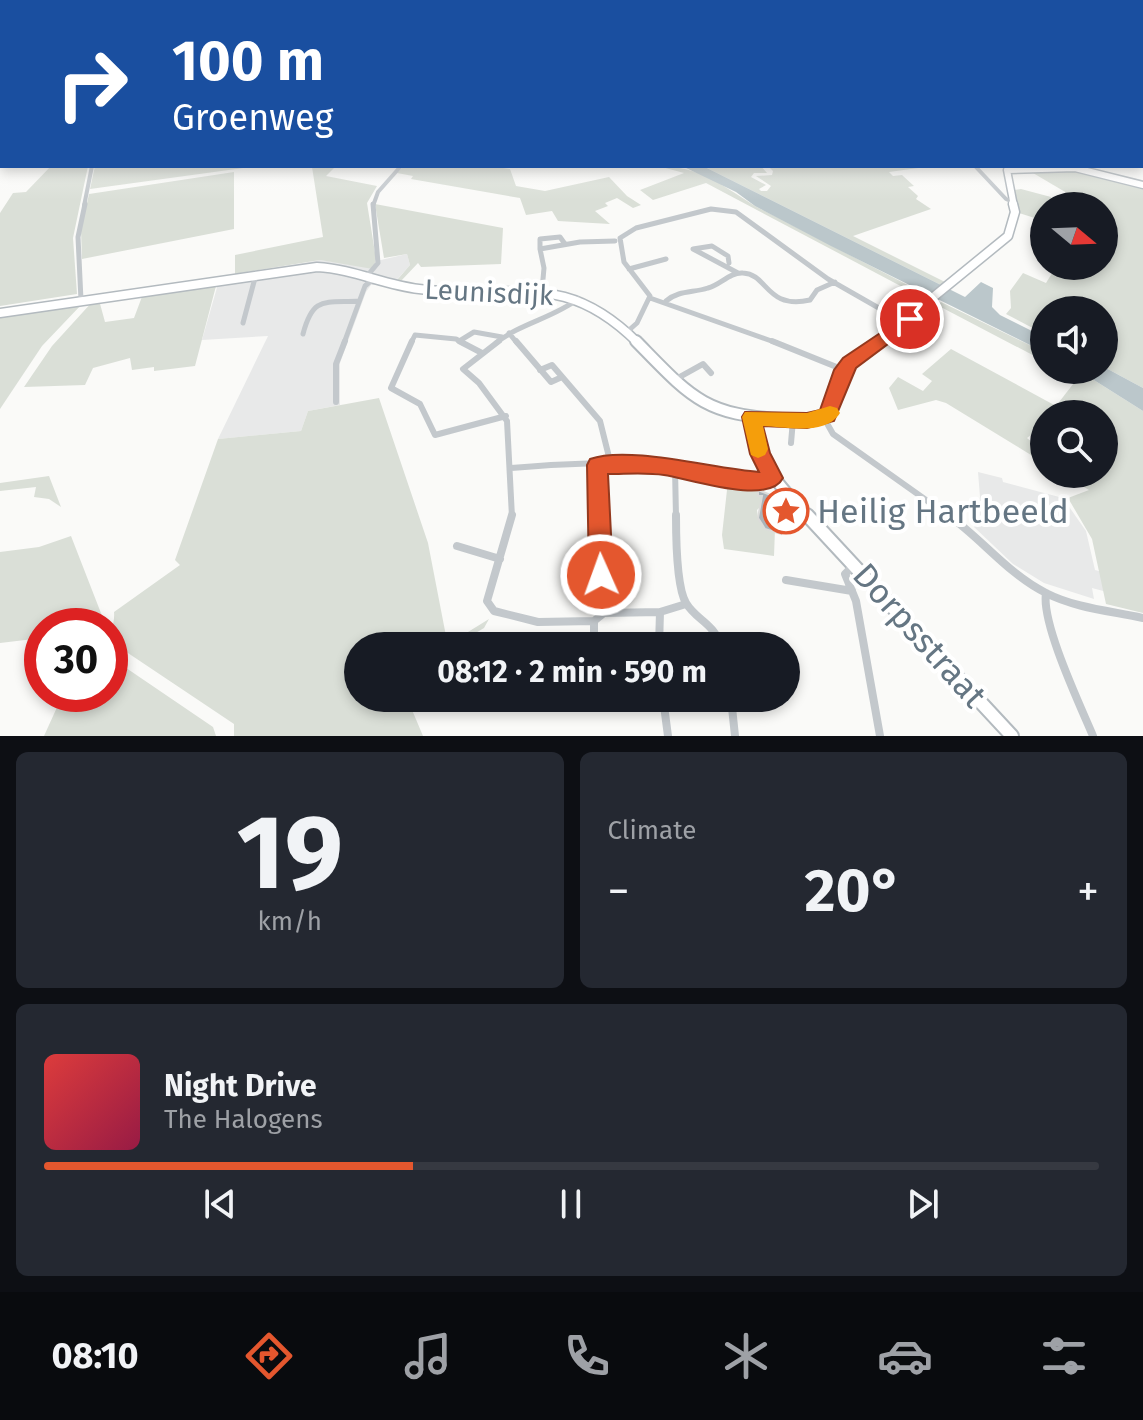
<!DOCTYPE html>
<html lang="en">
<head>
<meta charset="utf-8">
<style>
	body { margin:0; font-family:"Fira Sans",sans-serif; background:#242831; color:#f1f3f6; height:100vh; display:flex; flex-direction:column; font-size:30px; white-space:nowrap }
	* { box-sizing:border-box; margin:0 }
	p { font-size:26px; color:#9ea1a6 }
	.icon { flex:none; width:44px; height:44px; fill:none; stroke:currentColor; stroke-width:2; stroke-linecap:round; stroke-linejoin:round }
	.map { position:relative; height:736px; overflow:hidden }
	.side { display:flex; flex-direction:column; gap:16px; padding:16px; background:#0d0f14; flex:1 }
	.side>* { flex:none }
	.hud { position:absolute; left:0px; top:0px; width:1144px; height:168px; box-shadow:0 4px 12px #0003; background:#1a4fa0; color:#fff; overflow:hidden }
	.needle { width:52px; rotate:109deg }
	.buttons { position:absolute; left:1030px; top:192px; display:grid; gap:16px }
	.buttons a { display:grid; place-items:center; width:88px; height:88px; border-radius:50%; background:#171b24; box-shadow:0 4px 12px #0003; font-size:40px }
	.speed { position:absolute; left:24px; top:608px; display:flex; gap:16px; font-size:40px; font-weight:700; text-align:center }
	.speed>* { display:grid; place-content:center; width:104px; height:104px; border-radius:50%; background:#171b24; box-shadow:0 4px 12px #0003; line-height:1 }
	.speed .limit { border:12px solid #d22; background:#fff; color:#111 }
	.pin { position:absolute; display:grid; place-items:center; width:68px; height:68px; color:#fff; margin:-34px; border:4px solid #fff; border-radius:50%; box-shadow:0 2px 8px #0007 }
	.me { position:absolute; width:88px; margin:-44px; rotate:358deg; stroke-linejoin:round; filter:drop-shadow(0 0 6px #0008) }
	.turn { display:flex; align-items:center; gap:28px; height:168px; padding:0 40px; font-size:36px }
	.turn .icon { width:104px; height:104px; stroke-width:2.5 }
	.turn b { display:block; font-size:56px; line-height:68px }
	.big { font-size:60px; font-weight:700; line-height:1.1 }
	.side .widget { flex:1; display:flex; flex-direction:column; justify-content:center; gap:12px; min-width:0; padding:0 28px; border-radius:12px; background:#242831 }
	.side .dial { align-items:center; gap:0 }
	.dial b { font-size:104px; line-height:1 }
	.song { display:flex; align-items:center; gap:24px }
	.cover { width:96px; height:96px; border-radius:12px; background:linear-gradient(135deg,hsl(0 70% 55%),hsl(340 70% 35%)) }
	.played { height:8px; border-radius:4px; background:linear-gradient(90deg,#e4572e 35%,#363941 35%) }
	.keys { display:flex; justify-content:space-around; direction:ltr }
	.heat { display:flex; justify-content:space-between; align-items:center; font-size:44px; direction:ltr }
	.side .tiles { flex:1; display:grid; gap:16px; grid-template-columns:1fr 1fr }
	.widget:last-child { grid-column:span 2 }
	.trip { position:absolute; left:344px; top:632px; width:456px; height:80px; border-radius:40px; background:#171b24; box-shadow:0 4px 12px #0003; font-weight:700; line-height:80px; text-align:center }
	.tab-bar { display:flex; height:128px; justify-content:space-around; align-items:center; background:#090b0e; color:#9ea1a6 }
	.tab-bar .icon { width:56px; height:56px }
	.tab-bar .on { color:#e4572e }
	.tab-bar b { font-size:36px; color:#f1f3f6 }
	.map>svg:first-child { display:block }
	.built { fill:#e8e9e9 }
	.green { fill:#dadfd7 }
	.water { fill:#bbc7cb }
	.building { fill:#aab3b9; stroke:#dcdcda; stroke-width:2 }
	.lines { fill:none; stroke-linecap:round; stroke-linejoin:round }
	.secondary-far3-casing { stroke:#b3babf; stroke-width:9 }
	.secondary-far2-casing { stroke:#b3babf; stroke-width:11 }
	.secondary-far1-casing { stroke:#b3babf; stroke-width:14 }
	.secondary-casing { stroke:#b3babf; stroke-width:16 }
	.street-far3 { stroke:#c3c8cc; stroke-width:4 }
	.street-far2 { stroke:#c3c8cc; stroke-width:5 }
	.street-far1 { stroke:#c3c8cc; stroke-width:6 }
	.street { stroke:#c3c8cc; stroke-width:8 }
	.secondary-far3 { stroke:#fff; stroke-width:6 }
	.secondary-far2 { stroke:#fff; stroke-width:8 }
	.secondary-far1 { stroke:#fff; stroke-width:10 }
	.secondary { stroke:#fff; stroke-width:12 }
	.route { fill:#e4572e; stroke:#94391e; stroke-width:2 }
	.slow { fill:#f59e0b }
	.labels { text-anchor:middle; stroke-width:8; stroke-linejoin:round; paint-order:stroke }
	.street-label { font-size:28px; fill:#657683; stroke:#fff }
	.near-poi-label { font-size:34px; fill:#657683; stroke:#fff; text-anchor:start }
	.near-street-label { font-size:34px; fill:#657683; stroke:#fff }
</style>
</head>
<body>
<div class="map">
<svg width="1143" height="736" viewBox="0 0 1143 736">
	<rect width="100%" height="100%" fill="#fafaf8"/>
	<path class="built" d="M407,254L410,265L393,284L371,285L366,292L340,363V405L308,411L301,431L218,439L268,336L202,340L220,277L320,260L359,265Z
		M978,472L1002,478L1003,482L1063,498L1086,531L1095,570L1102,572L1107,592L1092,588L1094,599L1044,583L1013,564L974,527L980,497Z"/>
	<path class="green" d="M51,166H88L73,238L77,294L0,306V213L13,193L26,192Z
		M95,166H257L90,189Z
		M308,166H336L326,176L377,186L367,203L376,259L373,269L320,260L235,274V255L323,237L312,167Z
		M404,166H489L510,169L516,186L545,191L609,177L627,196L641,205L633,208L617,198L605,203L608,206L595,211L610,224L558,221L552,211L526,215L520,198L411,179L413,176L397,173Z
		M658,166C699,166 722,185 755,206L931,297L927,300L706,183L653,200L640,190L684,173Z
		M703,166H761L767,173H754L751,177L766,185L759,189L761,191H767L771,186L756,176L772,175L773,171L768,166H933L889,172L893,176L902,175L914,186L908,187L918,196L916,199L931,209L853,236L945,282L981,255L945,287Z
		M1082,171L1143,188V388L1104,367V310H1044V334L1006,314L1011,308L1010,291L1023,273L1046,283L1054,270L1048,266H1104V206H1089L1033,173Z
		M234,172V229L82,259L81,230L89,194Z
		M1021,189L1051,197L1049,206H1044V221L1019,213L1014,190Z
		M375,204L503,228L501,264L421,267L418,263L401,281L397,280L410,265L407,254L384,258Z
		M216,286L195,366L154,371V367L132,370L130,358L93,368L85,385L24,387L52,346L93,301L99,300L105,322L134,318L143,294Z
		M941,302L1044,352V361L937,305Z
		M82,304L42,346L0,409V315Z
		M951,349L1056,406L1077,379L1060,370H1078L1143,411V613L1106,604L1092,539L1068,498L1089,490L1062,474H1104V414H1044V438L1032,434L1027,438L1044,452V463L946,403L936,400L898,410L889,388L898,377L923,391L932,381L922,374Z
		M379,398L428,543L446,636L455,640L489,619L484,628L454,646H358V698H407L423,736H234V724L110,641C110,630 115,624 114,612L180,565L175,560L218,439L301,431L308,411Z
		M49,476L61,507L49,499L34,497L36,487L0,491V483Z
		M728,481L758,483V495L762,496L760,507L757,510L758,518L765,529H775L774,556L724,549L722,535Z
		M71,536L106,626H42V638L0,643V552L39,547Z
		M110,657L213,727L216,736H44L63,694H110Z"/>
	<path class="water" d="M682,166H703L965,297L981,282L993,288L992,307L1000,315L1044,337V352L831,246L755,206L736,192Z
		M1104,367L1143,388V411L1078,370H1104Z"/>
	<path class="building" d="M758,490L781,499V534L765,529L758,518L762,496H758Z"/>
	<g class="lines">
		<g class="secondary-far3-casing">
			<path id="secondary-far3" d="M1007,170L1075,168L1143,185
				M1007,170L1014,206"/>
		</g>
		<g class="secondary-far2-casing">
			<path id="secondary-far2" d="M0,313L317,267C353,269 384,285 419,289C511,301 562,267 638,343
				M877,343L1008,236L1015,212L1013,204"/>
		</g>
		<g class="secondary-far1-casing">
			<path id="secondary-far1" d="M636,341C690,396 703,415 782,419C799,420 815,422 830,413C844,371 843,366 880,341
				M752,417C764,471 772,477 808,517"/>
		</g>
		<g class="secondary-casing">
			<path id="secondary" d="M807,515L1012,736"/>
		</g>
		<path class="street-far3" d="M975,166L1006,199L1013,202
			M84,206L92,166
			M373,206L378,192L401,166"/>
		<path class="street-far2" d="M540,249V239L560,237L565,244
			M729,263L728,256L712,246L693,249L738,273
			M629,269L666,259
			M367,276L378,263L373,204
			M542,290L544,268L540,249L580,242L615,241
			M650,298L777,343
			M81,300L78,237L85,204
			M666,301C679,290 693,293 708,288C720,285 730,272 743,273C768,274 766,310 810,300L817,290L835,282
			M243,323L255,278
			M628,331L637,323L650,296L624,262L620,238L636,228L711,209L736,212L828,279L905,323
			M509,333L517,343
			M303,334C313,296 324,303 359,301
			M461,340L474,332L502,337
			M344,343L365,286L373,279
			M411,343L415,335L456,339L463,343
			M496,343C521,323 553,318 578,299"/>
		<path class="street-far1" d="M412,341L391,388L420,404L435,435L506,416
			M459,341L482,353
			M499,341L463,369L479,383L507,421L512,517
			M516,341L551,382L562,377
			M772,341L844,370
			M540,370L552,365L600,421L611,465
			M676,379L703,364L711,373
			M336,402V364L345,341
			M824,418L833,434L950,517
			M791,443L793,420
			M597,465L599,517
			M511,468C558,464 608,461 655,465C693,468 729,479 767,482L773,478
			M675,468L676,517"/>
		<path class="street" d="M512,515L487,601L494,611L538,622L594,621L604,613L660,612L686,604
			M599,515L604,613
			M676,515C676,535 676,586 686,603C697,621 713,622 721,646
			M948,515C982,539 1008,574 1046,593C1075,608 1111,611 1143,618
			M457,546L500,559
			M855,564L845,574L856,601L880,736
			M786,580L852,591
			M1046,593C1041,623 1080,705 1093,736
			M594,621V646
			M659,646L660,612
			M591,698L597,707L606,706L605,698
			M663,698L668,736
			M731,698L735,736"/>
		<use href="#secondary-far3" class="secondary-far3"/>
		<use href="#secondary-far2" class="secondary-far2"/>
		<use href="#secondary-far1" class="secondary-far1"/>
		<use href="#secondary" class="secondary"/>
	</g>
	<linearGradient id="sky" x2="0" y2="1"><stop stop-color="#96bcdc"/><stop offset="0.48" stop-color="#fdfdfc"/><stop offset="1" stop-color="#fdfdfc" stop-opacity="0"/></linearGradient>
	<rect width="1143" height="200" fill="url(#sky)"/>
	<path class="route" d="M910,313L916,315L918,319L916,323L856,368L834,421L807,428L763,426L770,453L783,478C769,506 690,479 664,475C646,472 626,474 608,474L613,575L609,583L601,587L592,583L589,575L587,465L590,459C629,445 714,469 759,472L750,454L742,417L745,412L807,413L820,410L834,370L843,358Z"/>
	<path class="slow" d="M830,406L837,408L840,413C826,436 786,427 763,426L768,449L765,455L758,458L751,455L742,417L745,412L807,413Z"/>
	<defs>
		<g id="sight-ring" transform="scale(2.3)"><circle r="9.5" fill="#fff" stroke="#e4572e" stroke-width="1.5"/><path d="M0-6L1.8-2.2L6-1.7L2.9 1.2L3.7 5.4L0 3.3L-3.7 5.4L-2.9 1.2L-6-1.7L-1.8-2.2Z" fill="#e4572e"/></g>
	</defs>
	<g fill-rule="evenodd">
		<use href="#sight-ring" x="786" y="511"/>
	</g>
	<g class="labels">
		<g class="street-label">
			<text transform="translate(489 292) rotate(3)" y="10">Leunisdijk</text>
		</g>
		<g class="near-poi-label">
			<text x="817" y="523">Heilig Hartbeeld</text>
		</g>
		<g class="near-street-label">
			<text transform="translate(920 635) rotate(48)" y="12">Dorpsstraat</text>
		</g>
	</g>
</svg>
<div class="buttons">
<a><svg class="needle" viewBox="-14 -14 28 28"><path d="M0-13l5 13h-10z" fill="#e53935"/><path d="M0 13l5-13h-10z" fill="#9ea1a6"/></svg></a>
<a><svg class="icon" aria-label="sound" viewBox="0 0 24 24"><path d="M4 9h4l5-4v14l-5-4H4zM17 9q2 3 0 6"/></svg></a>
<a><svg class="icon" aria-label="search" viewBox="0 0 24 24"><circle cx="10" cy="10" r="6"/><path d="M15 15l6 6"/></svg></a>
</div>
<div class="speed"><div class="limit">30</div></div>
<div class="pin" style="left:910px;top:319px;background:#d93025"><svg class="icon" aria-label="arrive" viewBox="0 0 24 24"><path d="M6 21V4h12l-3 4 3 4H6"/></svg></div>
<svg class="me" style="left:601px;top:575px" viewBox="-20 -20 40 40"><circle r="17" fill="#e4572e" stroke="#fff" stroke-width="3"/><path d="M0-11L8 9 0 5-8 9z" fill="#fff"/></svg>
<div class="trip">08:12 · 2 min · 590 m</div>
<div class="hud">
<div class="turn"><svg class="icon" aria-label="right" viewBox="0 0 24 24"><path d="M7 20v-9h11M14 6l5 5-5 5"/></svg><div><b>100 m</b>Groenweg</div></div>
</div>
</div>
<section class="side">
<div class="tiles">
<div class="widget dial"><b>19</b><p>km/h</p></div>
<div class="widget"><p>Climate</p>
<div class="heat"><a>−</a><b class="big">20°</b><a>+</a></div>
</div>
<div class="widget">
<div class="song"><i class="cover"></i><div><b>Night Drive</b><p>The Halogens</p></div></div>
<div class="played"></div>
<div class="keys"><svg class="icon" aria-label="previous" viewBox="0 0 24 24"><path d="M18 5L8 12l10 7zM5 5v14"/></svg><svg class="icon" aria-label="pause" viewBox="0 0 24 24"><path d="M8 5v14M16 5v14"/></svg><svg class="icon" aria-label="next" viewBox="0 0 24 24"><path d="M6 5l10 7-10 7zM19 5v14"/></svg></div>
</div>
</div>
</section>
<nav class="tab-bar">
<b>08:10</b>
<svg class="icon on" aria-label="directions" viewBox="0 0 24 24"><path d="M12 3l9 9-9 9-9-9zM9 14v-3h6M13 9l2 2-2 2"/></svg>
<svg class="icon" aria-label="music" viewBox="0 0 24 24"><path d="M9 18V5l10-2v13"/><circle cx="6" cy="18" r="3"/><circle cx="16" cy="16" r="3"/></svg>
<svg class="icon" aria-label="phone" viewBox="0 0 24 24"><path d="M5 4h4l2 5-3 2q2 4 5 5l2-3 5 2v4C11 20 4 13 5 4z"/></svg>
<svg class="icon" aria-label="climate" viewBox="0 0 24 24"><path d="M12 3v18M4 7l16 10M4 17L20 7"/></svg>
<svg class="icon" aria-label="car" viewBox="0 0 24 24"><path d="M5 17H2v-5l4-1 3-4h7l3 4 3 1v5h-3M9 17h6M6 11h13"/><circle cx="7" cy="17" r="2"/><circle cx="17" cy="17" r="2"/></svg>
<svg class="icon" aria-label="filters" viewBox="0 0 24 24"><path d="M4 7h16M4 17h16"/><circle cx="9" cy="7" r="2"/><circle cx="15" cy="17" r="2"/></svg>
</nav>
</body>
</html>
